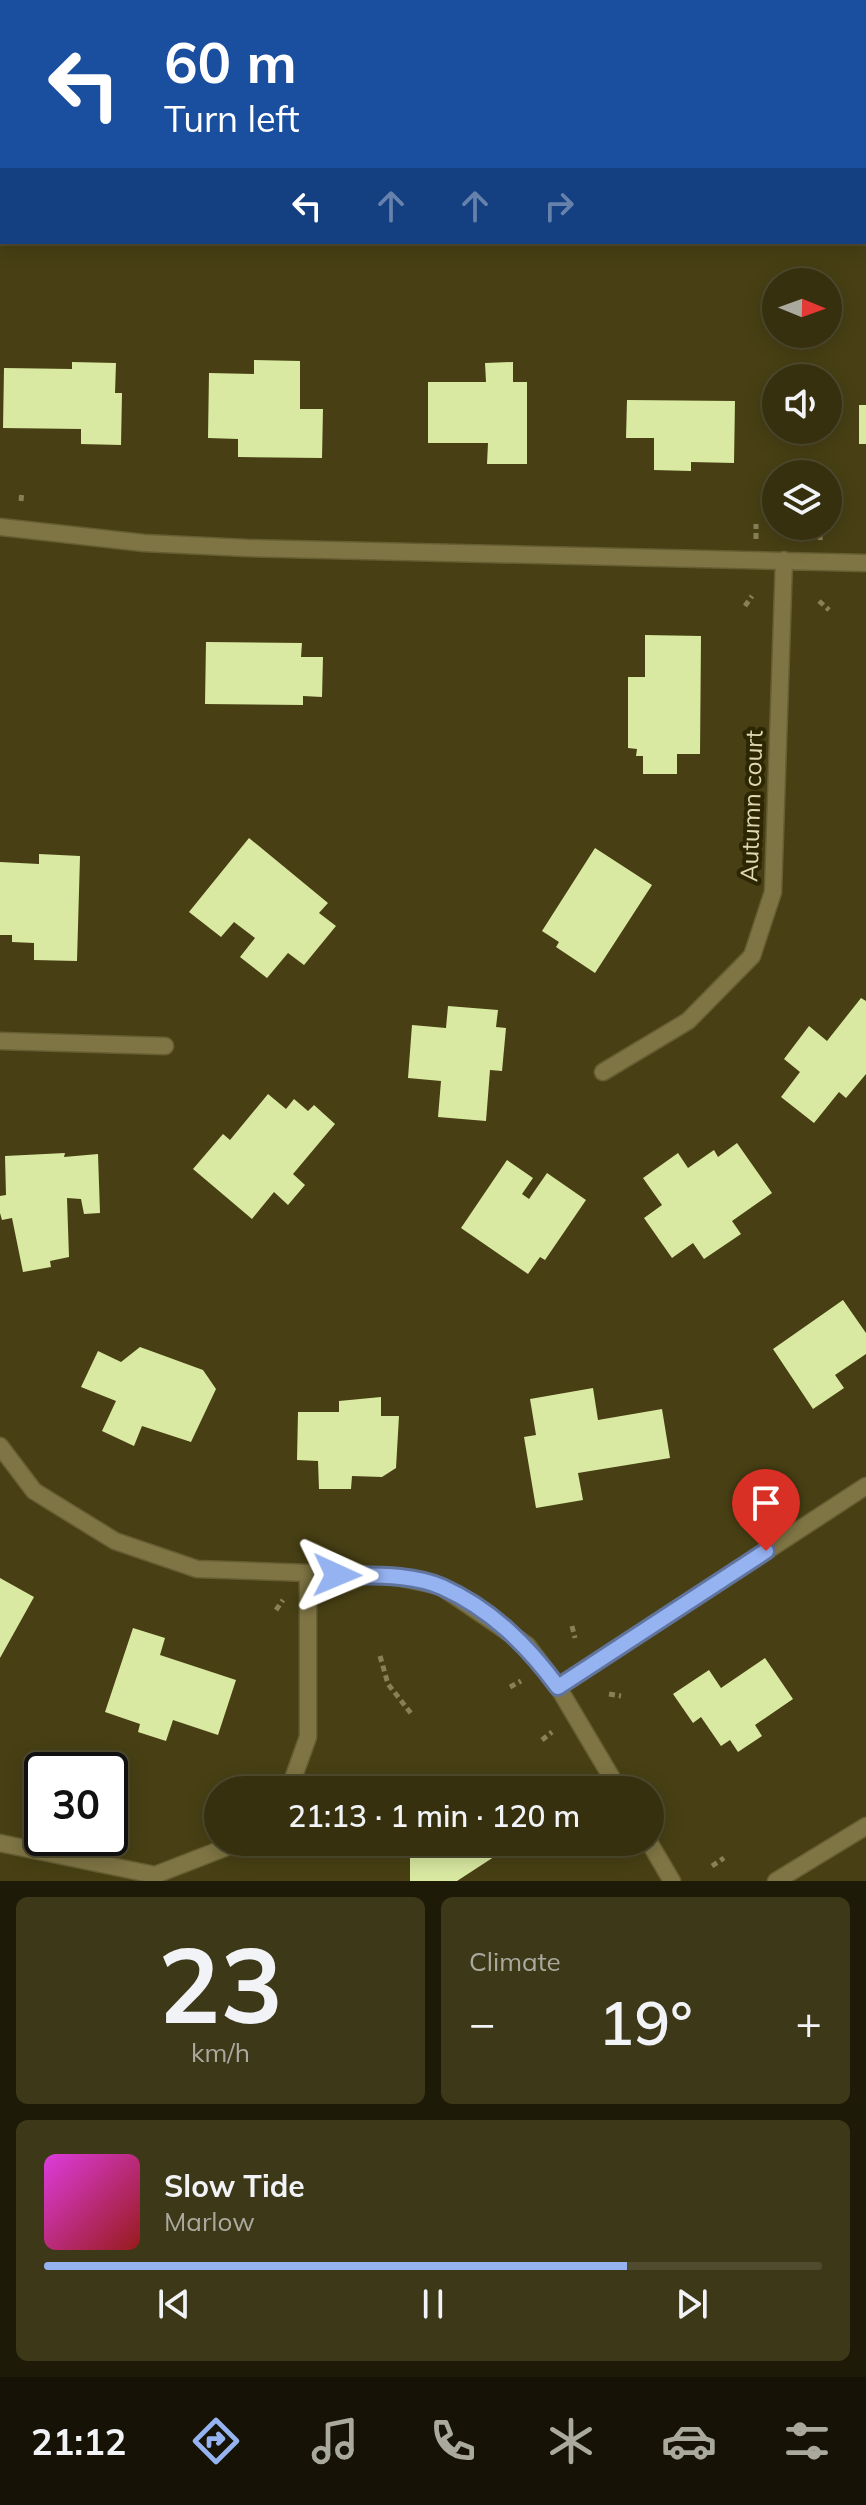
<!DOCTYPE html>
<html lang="en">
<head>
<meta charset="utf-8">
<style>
	body { margin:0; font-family:Mulish,sans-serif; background:#3d3818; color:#f1f3f6; height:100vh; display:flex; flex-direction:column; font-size:30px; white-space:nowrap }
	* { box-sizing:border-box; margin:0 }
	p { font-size:26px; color:#aaa99e }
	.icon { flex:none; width:44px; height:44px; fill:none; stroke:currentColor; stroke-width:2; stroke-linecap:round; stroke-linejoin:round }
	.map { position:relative; height:1881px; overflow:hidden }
	.side { display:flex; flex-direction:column; gap:16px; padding:16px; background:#1e1a08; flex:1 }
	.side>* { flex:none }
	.hud { position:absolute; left:0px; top:0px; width:866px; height:244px; box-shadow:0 4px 20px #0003,0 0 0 2px #504b2f; background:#1a4fa0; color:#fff; overflow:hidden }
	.needle { width:52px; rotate:91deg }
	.tools { position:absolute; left:762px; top:268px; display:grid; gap:16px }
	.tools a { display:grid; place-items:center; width:80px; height:80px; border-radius:50%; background:#36300f; box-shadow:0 4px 20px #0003,0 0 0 2px #504b2f; font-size:40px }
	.speed { position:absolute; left:24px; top:1752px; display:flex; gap:16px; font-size:40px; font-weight:700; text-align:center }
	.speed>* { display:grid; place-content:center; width:104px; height:104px; border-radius:50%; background:#36300f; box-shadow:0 4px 20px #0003,0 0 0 2px #504b2f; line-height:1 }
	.speed .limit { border:4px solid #111; border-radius:12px; background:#fff; color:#111 }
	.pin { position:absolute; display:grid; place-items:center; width:68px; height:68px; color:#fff; margin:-82px -34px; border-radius:50% 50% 50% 0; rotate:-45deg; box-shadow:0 0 8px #0007 }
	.pin .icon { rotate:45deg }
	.me { position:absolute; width:88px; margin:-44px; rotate:91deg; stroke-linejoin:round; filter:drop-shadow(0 0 6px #0008) }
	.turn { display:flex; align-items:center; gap:28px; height:168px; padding:0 32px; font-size:36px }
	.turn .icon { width:104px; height:104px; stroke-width:2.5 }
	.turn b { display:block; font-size:56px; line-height:68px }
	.lanes { display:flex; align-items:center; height:76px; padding:0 32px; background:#0003; justify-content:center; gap:40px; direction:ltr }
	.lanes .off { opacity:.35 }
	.big { font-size:60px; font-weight:600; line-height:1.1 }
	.side .widget { flex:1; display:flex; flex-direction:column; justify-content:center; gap:12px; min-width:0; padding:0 28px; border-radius:12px; background:#3d3818 }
	.side .dial { align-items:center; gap:0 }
	.dial b { font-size:104px; line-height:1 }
	.song { display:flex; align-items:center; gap:24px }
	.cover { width:96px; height:96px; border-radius:12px; background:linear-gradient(135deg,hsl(300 70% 55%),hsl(0 70% 35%)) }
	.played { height:8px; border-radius:4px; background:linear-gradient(90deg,#95b2f1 75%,#504b2f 75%) }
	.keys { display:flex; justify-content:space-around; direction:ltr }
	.heat { display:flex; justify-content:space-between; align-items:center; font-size:44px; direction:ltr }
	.side .tiles { flex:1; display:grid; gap:16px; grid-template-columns:1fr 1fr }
	.widget:last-child { grid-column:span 2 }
	.trip { position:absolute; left:204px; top:1776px; width:460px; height:80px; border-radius:40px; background:#36300f; box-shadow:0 4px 20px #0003,0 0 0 2px #504b2f; font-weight:600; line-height:80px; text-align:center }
	.dock { display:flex; height:128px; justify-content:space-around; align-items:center; background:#161306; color:#aaa99e }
	.dock .icon { width:56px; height:56px }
	.dock .active { color:#95b2f1 }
	.dock b { font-size:36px; color:#f1f3f6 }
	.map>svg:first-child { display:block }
	.building { fill:#d9e9a1 }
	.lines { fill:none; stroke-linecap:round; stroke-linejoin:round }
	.minor-casing { stroke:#665e33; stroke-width:19 }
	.path { stroke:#888056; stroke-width:5; stroke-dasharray:6 4; stroke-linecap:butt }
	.minor { stroke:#7f7544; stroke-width:16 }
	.route-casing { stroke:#61749d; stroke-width:20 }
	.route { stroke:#95b2f1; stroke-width:14 }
	.labels { text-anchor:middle; stroke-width:8; stroke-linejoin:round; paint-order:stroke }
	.street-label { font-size:24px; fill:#e0d8b1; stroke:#2d2603 }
</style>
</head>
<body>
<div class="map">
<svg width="866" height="1881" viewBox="0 0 866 1881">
	<rect width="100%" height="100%" fill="#484014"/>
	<path class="building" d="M254,360L300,361V409H323L322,458L238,457V439L208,438L209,373L254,374Z
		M72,362L116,363L115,393H122L121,445L81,444V429L3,428L4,368L72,369Z
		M513,362V382H527V464H487L488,443H428V382H486L485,363Z
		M627,400L735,401L734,463L691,462V471L654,470V438H626Z
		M859,405H866V444H859Z
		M645,635L701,636L700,754H677V774H643V756H636L637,749L628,748V677H645Z
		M206,642L302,643L301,657H323L322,697L303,696V705L205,704Z
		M249,838L328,903L319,913L336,926L304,965L288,953L267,978L240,957L255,938L234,922L221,937L189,912Z
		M595,848L652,885L595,973L556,947L559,942L542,931Z
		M39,854L80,856L77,961L34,960V943L12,942V935H0V862L39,864Z
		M861,998L866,1001V1074L846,1098L839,1092L814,1123L781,1097L800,1072L784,1059L809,1026L827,1041Z
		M448,1006L498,1010L496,1027L506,1028L502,1071L490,1070L486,1121L438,1117L441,1081L408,1078L412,1025L446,1028Z
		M268,1094L286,1109L294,1099L308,1111L314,1105L335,1124L293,1174L305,1185L288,1205L274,1192L252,1219L193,1169L223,1134L230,1140Z
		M737,1143L772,1193L732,1221L741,1234L704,1259L693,1243L672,1258L644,1218L662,1205L643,1178L678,1153L688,1168L714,1150L718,1157Z
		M65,1153L64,1157L98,1154L100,1213L84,1214L81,1199L67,1198L69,1257L50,1261L51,1267L23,1272L12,1218L2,1220L0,1213V1196L6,1195L5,1156Z
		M507,1160L533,1178L522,1194L529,1199L547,1173L586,1200L545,1260L540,1257L528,1274L461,1228Z
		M843,1300L866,1333V1354L835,1375L844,1388L813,1409L773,1349Z
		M140,1347L203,1370L216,1389L191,1442L142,1426L134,1446L102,1431L116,1401L81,1387L98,1351L121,1362Z
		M593,1388L598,1420L662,1409L670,1458L578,1473L583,1500L536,1508L524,1437L536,1435L530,1399Z
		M381,1397V1416H399L396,1468L382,1477L352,1476L351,1489H319L318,1461L297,1460L298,1412H339V1401Z
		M0,1578L34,1597L0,1658Z
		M133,1628L165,1638L160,1655L236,1680L218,1735L173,1720L166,1741L138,1732L140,1724L105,1712Z
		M765,1658L793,1699L755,1725L762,1736L738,1752L730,1740L721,1746L701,1717L693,1723L673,1694L709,1670L721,1688Z
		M410,1842H517L457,1881H410Z"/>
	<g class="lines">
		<g class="minor-casing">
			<path id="minor" d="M0,527L144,543L247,548L866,563
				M0,1041L165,1046
				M603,1072L688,1021L752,956L773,892L784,560
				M0,1446L34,1491L115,1541L197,1569L393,1576L440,1586L527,1645L558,1687
				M289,1790L308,1737V1575
				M619,1790L558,1687L866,1486
				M649,1842L672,1881
				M0,1843L155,1875L240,1842
				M776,1881L866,1826"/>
		</g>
		<path class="path" d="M21,501L22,491
			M756,539V524
			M820,540L821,526
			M819,601L829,610
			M745,606L752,596
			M276,1610L283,1600
			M572,1626L575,1638
			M380,1656L388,1684L413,1716
			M510,1687L521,1681
			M609,1694L621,1696
			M542,1740L552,1732
			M712,1866L724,1858"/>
		<use href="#minor" class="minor"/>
	</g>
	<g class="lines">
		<g class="route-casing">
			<path id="route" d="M337,1575C370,1576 410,1573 442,1587C491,1609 527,1645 558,1687L766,1551"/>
		</g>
		<use href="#route" class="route"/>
	</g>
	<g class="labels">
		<g class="street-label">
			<text transform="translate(752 806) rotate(-88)" y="8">Autumn court</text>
		</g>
	</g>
</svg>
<div class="tools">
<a><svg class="needle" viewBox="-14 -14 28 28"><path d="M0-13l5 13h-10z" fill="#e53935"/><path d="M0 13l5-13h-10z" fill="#aaa99e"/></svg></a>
<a><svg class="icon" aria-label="sound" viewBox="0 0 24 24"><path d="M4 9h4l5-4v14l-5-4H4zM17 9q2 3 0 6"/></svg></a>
<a><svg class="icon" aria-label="layers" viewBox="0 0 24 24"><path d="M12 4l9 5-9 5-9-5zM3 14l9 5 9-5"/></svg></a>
</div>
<div class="speed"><div class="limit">30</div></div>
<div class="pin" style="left:766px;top:1551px;background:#d93025"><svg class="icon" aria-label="arrive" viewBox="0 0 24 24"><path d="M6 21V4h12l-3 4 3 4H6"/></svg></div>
<svg class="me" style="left:337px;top:1575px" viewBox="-20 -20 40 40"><path d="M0-17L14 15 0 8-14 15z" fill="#95b2f1" stroke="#fff" stroke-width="4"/></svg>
<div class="trip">21:13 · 1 min · 120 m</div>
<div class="hud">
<div class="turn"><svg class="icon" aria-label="left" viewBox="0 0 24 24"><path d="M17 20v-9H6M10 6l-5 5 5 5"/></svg><div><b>60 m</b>Turn left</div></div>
<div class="lanes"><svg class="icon" aria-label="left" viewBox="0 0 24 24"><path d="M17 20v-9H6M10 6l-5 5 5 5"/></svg><svg class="icon off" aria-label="ahead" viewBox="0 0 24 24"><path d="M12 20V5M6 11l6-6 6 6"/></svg><svg class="icon off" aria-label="ahead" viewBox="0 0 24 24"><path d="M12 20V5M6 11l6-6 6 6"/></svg><svg class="icon off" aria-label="right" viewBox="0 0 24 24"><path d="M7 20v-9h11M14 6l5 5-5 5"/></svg></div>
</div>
</div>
<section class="side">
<div class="tiles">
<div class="widget dial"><b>23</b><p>km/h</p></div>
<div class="widget"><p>Climate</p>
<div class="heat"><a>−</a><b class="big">19°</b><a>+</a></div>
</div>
<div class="widget">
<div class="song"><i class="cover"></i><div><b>Slow Tide</b><p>Marlow</p></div></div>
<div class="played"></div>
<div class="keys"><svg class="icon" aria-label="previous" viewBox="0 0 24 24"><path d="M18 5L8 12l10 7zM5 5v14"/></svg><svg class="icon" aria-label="pause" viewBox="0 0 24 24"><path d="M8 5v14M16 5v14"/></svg><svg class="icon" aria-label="next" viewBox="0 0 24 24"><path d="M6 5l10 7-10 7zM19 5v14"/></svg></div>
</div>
</div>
</section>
<nav class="dock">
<b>21:12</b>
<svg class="icon active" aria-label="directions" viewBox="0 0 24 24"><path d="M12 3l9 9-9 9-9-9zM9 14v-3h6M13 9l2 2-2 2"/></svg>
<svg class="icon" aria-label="music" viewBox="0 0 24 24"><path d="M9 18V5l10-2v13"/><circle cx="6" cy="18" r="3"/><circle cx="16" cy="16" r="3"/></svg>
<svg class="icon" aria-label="phone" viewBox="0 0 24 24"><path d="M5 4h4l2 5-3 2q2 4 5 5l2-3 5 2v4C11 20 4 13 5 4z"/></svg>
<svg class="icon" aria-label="climate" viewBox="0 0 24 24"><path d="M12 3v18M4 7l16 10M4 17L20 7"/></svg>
<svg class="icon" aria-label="car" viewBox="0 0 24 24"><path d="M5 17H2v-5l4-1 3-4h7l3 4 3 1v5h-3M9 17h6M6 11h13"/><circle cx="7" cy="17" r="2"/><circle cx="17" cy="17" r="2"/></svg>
<svg class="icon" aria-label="filters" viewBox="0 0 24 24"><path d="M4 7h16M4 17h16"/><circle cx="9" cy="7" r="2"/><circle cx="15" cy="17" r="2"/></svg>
</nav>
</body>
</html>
